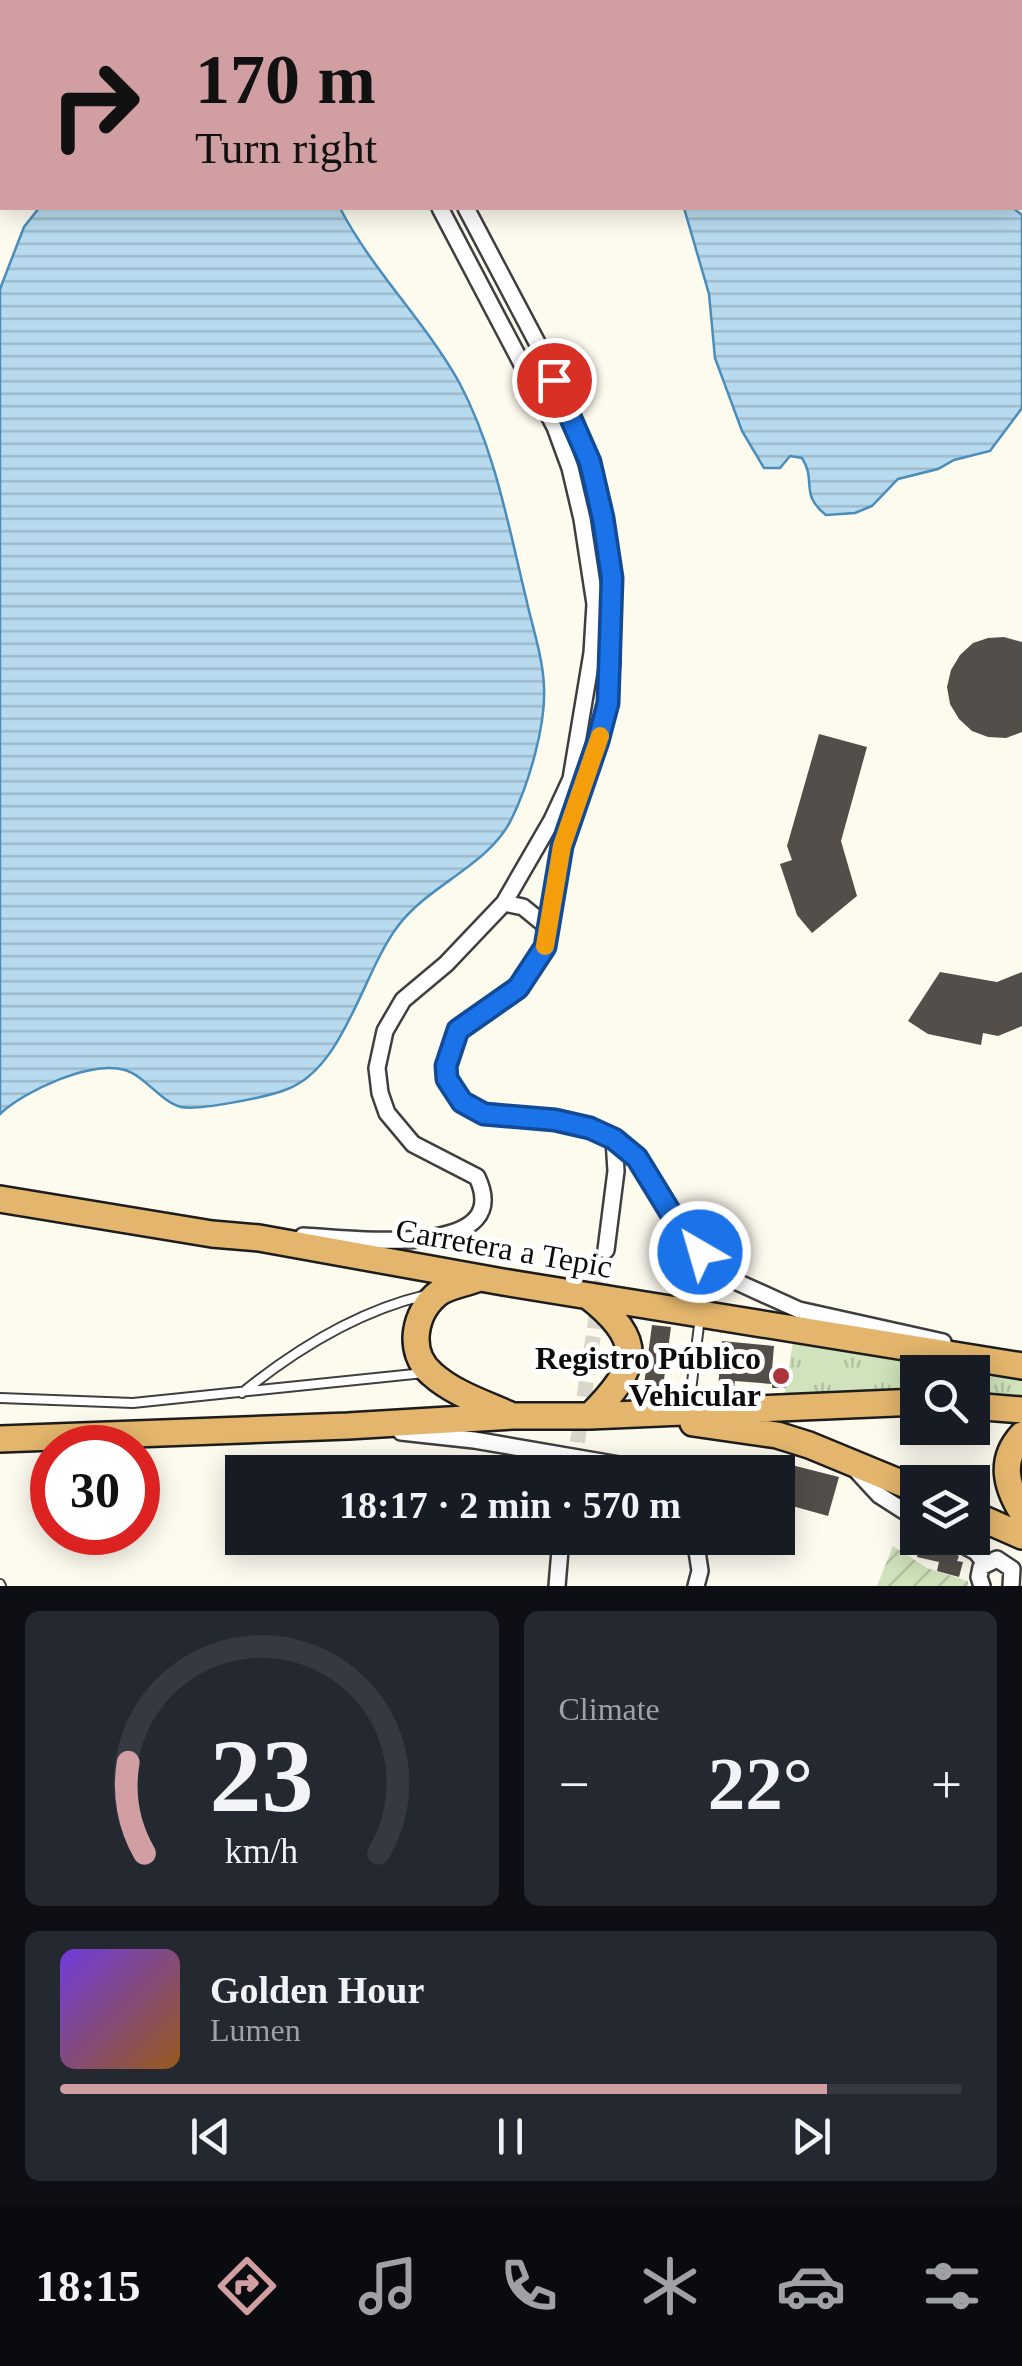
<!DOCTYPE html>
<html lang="en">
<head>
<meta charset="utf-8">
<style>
	body { margin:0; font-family:"Times New Roman",serif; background:#242831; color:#f1f3f6; height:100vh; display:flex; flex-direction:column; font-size:38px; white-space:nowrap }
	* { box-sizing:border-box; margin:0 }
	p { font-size:32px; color:#9ea1a6 }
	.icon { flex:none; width:55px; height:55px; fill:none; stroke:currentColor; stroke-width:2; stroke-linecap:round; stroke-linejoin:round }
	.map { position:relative; height:1586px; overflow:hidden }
	.drawer { display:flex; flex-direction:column; gap:25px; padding:25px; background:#0d0f14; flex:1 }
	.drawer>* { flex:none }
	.top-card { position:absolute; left:0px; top:0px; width:1022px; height:210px; box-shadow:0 5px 25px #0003; background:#d19ea2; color:#111; overflow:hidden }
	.tools { position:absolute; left:900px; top:1355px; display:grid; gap:20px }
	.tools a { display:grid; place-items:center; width:90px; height:90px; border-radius:0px; background:#171b24; box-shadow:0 5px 25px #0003; font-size:50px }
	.speed { position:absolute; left:30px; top:1425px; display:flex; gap:20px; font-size:50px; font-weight:700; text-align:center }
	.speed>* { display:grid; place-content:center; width:130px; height:130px; border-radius:50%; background:#171b24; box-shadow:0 5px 25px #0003; line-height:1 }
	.speed .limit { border:15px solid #d22; background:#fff; color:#111 }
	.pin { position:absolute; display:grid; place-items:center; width:85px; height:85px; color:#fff; margin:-42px; border:5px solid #fff; border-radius:50%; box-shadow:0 2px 10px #0007 }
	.me { position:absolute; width:110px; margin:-55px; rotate:322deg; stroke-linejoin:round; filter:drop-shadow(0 0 8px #0008) }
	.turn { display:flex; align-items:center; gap:35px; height:210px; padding:0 30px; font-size:45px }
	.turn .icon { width:130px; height:130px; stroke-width:2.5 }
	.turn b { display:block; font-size:70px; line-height:85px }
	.big { font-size:75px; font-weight:700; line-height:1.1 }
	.drawer .tile { flex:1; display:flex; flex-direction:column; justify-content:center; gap:15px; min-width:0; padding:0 35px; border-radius:15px; background:#242831 }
	.drawer .dial { align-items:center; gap:0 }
	.dial svg { height:260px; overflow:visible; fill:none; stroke:#363941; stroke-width:7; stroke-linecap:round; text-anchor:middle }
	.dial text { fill:#f1f3f6; stroke:none }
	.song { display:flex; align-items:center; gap:30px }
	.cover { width:120px; height:120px; border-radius:15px; background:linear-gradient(135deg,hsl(260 70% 55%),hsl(30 70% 35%)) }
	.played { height:10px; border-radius:5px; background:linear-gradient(90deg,#d19ea2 85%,#363941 85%) }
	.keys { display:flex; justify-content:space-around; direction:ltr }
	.heat { display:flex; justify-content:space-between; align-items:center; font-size:55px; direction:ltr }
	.drawer .tiles { flex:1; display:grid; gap:25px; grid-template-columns:1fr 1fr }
	.tile:last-child { grid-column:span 2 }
	.trip { position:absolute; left:225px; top:1455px; width:570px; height:100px; border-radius:0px; background:#171b24; box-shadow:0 5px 25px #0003; font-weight:700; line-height:100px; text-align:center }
	.dock { display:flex; height:160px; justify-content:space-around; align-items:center; background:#090b0e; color:#9ea1a6 }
	.dock .icon { width:70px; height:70px }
	.dock .current { color:#d19ea2 }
	.dock b { font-size:45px; color:#f1f3f6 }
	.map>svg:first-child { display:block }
	.grass { fill:url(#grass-tufts) }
	.garden { fill:url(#garden-furrows) }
	.water { fill:url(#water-rules); stroke:#498dbb; stroke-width:2.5 }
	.building { fill:#534e4a }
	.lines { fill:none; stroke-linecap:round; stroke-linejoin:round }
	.minor-tunnel { stroke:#d9d6cc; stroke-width:15; stroke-dasharray:15 8; stroke-linecap:butt }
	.service-casing { stroke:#3f3f3f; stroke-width:12 }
	.minor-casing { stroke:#3f3f3f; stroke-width:20 }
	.trunk-casing { stroke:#1d1d1d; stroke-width:30 }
	.path { stroke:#2e2e2e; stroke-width:2.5; stroke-dasharray:10 5; stroke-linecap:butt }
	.service { stroke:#fff; stroke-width:8 }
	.minor { stroke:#fff; stroke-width:15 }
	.trunk { stroke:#e4b66d; stroke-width:25 }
	.route-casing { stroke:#114b97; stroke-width:25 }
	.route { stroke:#1a73e8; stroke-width:18 }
	.slow { stroke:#f59e0b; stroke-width:18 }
	.poi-dot { fill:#aa363b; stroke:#fff; stroke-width:4 }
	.labels { text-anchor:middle; stroke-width:10; stroke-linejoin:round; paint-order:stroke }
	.street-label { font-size:32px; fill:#0c0c0c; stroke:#fff }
	.poi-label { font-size:32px; font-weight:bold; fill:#0c0c0c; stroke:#fff; text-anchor:end }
</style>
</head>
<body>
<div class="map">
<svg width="1022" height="1586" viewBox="0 0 1022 1586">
	<defs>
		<pattern id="grass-tufts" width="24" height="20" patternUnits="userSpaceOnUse" patternTransform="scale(2.5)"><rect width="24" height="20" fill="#d0e3bc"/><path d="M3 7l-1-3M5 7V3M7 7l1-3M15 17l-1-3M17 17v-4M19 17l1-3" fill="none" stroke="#b1c2a0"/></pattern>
		<pattern id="garden-furrows" width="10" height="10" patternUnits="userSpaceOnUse" patternTransform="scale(2.5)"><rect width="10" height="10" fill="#d0e3bc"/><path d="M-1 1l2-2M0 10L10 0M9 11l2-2" fill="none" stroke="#b1c2a0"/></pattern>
		<pattern id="water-rules" width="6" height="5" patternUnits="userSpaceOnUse" patternTransform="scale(2.5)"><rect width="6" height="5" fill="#b8daee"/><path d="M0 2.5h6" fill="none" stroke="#9dbacb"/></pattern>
	</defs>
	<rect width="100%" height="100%" fill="#fdfaee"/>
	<path class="grass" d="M793,1341L1022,1373V1399L973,1395L972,1372H918L917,1395L785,1394Z"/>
	<path class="garden" d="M893,1546L927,1568L968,1581V1586H877Z"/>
	<path class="water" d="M39,208H340C372,270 424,320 459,382C495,450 508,524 526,598C532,626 543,657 544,687C546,725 529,783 512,818C490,865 428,885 398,926C362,973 344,1070 285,1090C267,1097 197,1111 181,1107C161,1102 145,1076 125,1070C91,1060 24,1091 0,1114V289L24,227Z
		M684,208H1013L1022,215V408L990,451L954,460L938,469L898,479L872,506L855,513L826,515C799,494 817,481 802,458L790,456L780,468H764L742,431L715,358L709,294Z"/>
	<path class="building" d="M1004,637L1022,642V732L1006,738L988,737L972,731L959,719L950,704L947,687L951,670L960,655L973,643L988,638Z
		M819,734L867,747L841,841L857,896L812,933L797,915L780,864L792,860L787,846Z
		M940,972L997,982L1022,972V1026L998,1036L983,1033L981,1045L928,1034L908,1021Z
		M652,1325L671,1327L662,1394L643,1392Z
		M722,1341L774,1346L772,1370L789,1371L786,1388H772V1384L735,1381L734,1389L718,1388Z
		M768,1459L839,1477L828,1516L778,1502V1472H764Z
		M906,1526L918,1531V1538L939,1542L938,1545L959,1556L957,1561L963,1562L959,1577L937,1571L939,1562L917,1557L918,1549L901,1544Z"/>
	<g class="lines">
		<path class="minor-tunnel" d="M574,1465L606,1250"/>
		<g class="service-casing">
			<path id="service" d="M242,1393C296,1349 358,1311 426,1295
				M0,1398L133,1403L424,1373
				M689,1407L700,1317
				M0,1584L1,1586"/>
		</g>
		<g class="minor-casing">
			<path id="minor" d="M348,0V2
				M371,0L372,2
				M466,208L542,352L590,462L612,578V661L608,703L598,741L562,846L545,947L519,989L458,1030L450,1048L446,1065L447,1079L462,1102L484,1114L555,1121L589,1128L614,1139L637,1158L675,1221L700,1252L737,1282L799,1310L943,1342
				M504,903L523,907L550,929
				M303,1236C346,1238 517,1261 477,1177L413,1144L387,1113L380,1093L377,1068L385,1031L403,1000L446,964L504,903L552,820L571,779L592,653L595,604L582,519L570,468L555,427L440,208
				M606,1250L616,1171L614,1139
				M401,1432L474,1440L625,1466L637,1472
				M855,1469L879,1495L918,1520
				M695,1538L700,1571L696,1586
				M950,1538L976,1552L985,1563
				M557,1586L561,1538
				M982,1586L979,1577L981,1567L997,1559L1012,1569L1011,1586"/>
		</g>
		<g class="trunk-casing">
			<path id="trunk" d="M0,1199L212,1234L259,1238L503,1282L1022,1366
				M477,1279C466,1283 449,1286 440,1292C414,1311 406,1352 432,1374C453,1393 483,1403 508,1414
				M588,1296C647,1342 638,1368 590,1416
				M972,1406L1022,1410
				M693,1423L777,1435L809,1445L918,1490
				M1022,1435C999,1460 1006,1486 1022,1512
				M0,1439L348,1426L513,1416H590L918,1402
				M972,1514L1022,1536"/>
		</g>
		<path class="path" d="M976,2L977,0"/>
		<use href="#service" class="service"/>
		<use href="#minor" class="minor"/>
		<use href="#trunk" class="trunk"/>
	</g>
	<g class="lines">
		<g class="route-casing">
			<path id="route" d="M554,380L590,462L603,518L612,578L608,703L598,741L562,846L545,947L518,988L458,1030L446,1066L447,1079L462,1102L484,1114L555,1120L590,1128L614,1139L637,1158L675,1220L700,1252"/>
		</g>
		<use href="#route" class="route"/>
		<path class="slow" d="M545,946L562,846L600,736"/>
	</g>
	<circle class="poi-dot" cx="781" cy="1376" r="10"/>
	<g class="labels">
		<g class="street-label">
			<text transform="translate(504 1248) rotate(10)" y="11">Carretera a Tepic</text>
		</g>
		<g class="poi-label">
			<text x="761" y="1369">Registro Público<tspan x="761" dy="37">Vehicular</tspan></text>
		</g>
	</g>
</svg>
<div class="tools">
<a><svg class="icon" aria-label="search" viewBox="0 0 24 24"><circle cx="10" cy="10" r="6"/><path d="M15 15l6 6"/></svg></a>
<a><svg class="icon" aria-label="layers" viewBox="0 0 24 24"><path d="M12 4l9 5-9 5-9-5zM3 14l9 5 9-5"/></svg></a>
</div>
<div class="speed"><div class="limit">30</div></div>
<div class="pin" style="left:554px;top:380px;background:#d93025"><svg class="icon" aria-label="arrive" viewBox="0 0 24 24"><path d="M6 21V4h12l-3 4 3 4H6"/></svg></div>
<svg class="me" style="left:700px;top:1252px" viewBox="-20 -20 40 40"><circle r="17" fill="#1a73e8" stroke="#fff" stroke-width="3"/><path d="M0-11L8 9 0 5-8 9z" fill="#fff"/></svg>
<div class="trip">18:17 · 2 min · 570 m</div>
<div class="top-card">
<div class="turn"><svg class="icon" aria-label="right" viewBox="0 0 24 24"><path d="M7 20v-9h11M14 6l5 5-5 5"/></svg><div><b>170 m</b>Turn right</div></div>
</div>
</div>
<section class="drawer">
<div class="tiles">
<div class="tile dial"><svg viewBox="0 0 100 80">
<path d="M14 69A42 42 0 1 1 86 69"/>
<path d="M14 69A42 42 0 0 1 9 41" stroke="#d19ea2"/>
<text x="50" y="56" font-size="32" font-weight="700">23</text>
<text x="50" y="72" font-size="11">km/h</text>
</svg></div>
<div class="tile"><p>Climate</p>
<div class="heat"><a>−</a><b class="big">22°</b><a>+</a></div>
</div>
<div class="tile">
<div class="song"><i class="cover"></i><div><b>Golden Hour</b><p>Lumen</p></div></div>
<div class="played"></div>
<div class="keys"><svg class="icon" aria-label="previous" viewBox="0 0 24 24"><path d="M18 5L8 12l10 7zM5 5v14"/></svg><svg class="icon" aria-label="pause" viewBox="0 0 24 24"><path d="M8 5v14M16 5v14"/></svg><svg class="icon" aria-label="next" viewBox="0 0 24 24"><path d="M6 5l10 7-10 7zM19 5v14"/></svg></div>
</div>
</div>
</section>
<nav class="dock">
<b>18:15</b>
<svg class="icon current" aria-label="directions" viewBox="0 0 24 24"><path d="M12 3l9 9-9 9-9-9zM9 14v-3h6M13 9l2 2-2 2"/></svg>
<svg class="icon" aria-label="music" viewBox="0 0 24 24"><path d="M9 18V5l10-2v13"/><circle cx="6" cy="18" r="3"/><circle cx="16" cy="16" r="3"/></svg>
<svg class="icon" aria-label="phone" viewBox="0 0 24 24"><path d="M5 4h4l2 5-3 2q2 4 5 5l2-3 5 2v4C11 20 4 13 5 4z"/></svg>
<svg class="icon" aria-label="climate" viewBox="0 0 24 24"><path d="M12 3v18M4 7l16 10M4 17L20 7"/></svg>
<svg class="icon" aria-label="car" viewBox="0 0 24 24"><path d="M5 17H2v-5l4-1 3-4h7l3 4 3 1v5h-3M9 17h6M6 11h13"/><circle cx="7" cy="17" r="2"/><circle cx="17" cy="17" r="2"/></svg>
<svg class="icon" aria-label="filters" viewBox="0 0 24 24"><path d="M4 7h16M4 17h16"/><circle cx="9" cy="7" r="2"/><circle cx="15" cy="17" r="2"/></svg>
</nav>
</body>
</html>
